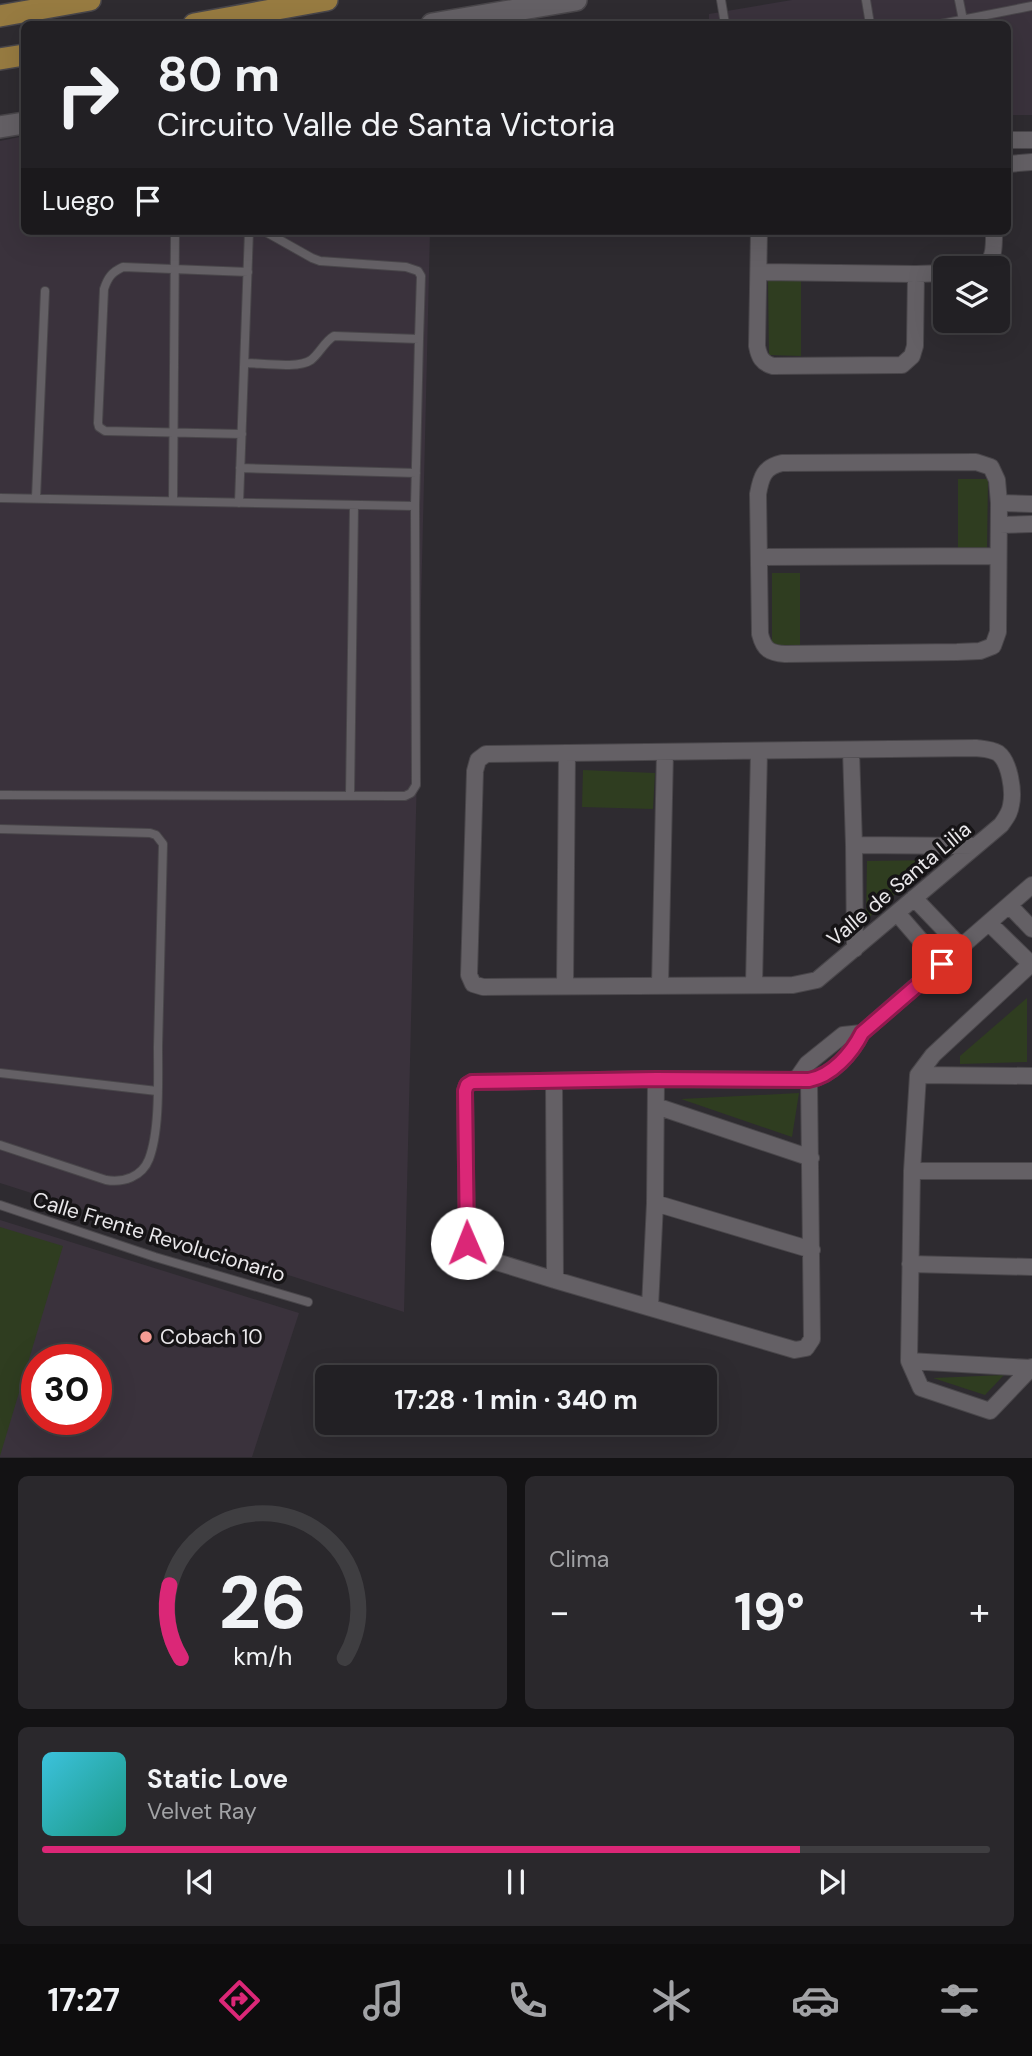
<!DOCTYPE html>
<html lang="es">
<head>
<meta charset="utf-8">
<style>
	body { margin:0; font-family:"DM Sans",sans-serif; background:#2a282c; color:#f1f3f6; height:100vh; display:flex; flex-direction:column; font-size:26px; white-space:nowrap }
	* { box-sizing:border-box; margin:0 }
	p { font-size:23px; color:#a2a3a6 }
	.icon { flex:none; width:38px; height:38px; fill:none; stroke:currentColor; stroke-width:2; stroke-linecap:round; stroke-linejoin:round }
	.map { position:relative; height:1458px; overflow:hidden }
	.sheet { display:flex; flex-direction:column; gap:18px; padding:18px; background:#131214; flex:1 }
	.sheet>* { flex:none }
	.hud { position:absolute; left:21px; top:21px; width:990px; height:214px; border-radius:10px; box-shadow:0 7px 28px #0002,0 0 0 2px #3f3e41; background:#222024; color:#f1f3f6; overflow:hidden }
	.tools { position:absolute; left:933px; top:256px; display:grid; gap:14px }
	.tools a { display:grid; place-items:center; width:77px; height:77px; border-radius:10px; background:#222024; box-shadow:0 7px 28px #0002,0 0 0 2px #3f3e41; font-size:35px }
	.speed { position:absolute; left:21px; top:1344px; display:flex; gap:14px; font-size:35px; font-weight:700; text-align:center }
	.speed>* { display:grid; place-content:center; width:91px; height:91px; border-radius:50%; background:#222024; box-shadow:0 7px 28px #0002,0 0 0 2px #3f3e41; line-height:1 }
	.speed .limit { border:10px solid #d22; background:#fff; color:#111 }
	.pin { position:absolute; display:grid; place-items:center; width:60px; height:60px; color:#fff; margin:-30px; border-radius:14px; box-shadow:0 4px 10px #0006 }
	.me { position:absolute; width:77px; margin:-38px; rotate:359deg; stroke-linejoin:round; filter:drop-shadow(0 0 5px #0008) }
	.turn { display:flex; align-items:center; gap:24px; height:147px; padding:0 21px; font-size:32px }
	.turn .icon { width:91px; height:91px; stroke-width:2.5 }
	.turn b { display:block; font-size:49px; line-height:60px }
	.then { display:flex; align-items:center; height:66px; padding:0 21px; background:#0003; gap:14px; font-size:26px }
	.big { font-size:52px; font-weight:700; line-height:1.1 }
	.sheet .widget { flex:1; display:flex; flex-direction:column; justify-content:center; gap:10px; min-width:0; padding:0 24px; border-radius:10px; background:#2a282c }
	.sheet .dial { align-items:center; gap:0 }
	.dial svg { height:182px; overflow:visible; fill:none; stroke:#3f3e41; stroke-width:7; stroke-linecap:round; text-anchor:middle }
	.dial text { fill:#f1f3f6; stroke:none }
	.song { display:flex; align-items:center; gap:21px }
	.cover { width:84px; height:84px; border-radius:10px; background:linear-gradient(135deg,hsl(190 70% 55%),hsl(170 70% 35%)) }
	.played { height:7px; border-radius:4px; background:linear-gradient(90deg,#db2777 80%,#3f3e41 80%) }
	.keys { display:flex; justify-content:space-around; direction:ltr }
	.heat { display:flex; justify-content:space-between; align-items:center; font-size:38px; direction:ltr }
	.sheet .tiles { flex:1; display:grid; gap:18px; grid-template-columns:1fr 1fr }
	.widget:last-child { grid-column:span 2 }
	.trip { position:absolute; left:315px; top:1365px; width:402px; height:70px; border-radius:10px; background:#222024; box-shadow:0 7px 28px #0002,0 0 0 2px #3f3e41; font-weight:700; line-height:70px; text-align:center }
	.tabs { display:flex; height:112px; justify-content:space-around; align-items:center; background:#0e0d0e; color:#a2a3a6 }
	.tabs .icon { width:49px; height:49px }
	.tabs .active { color:#db2777 }
	.tabs b { font-size:32px; color:#f1f3f6 }
	.map>svg:first-child { display:block }
	.built { fill:#3a323c; fill-rule:evenodd }
	.green { fill:#2f3d20 }
	.lines { fill:none; stroke-linecap:round; stroke-linejoin:round }
	.lane-casing { stroke:#49464a; stroke-width:10 }
	.street-casing { stroke:#49464a; stroke-width:18 }
	.secondary-casing { stroke:#49464a; stroke-width:24 }
	.primary-casing { stroke:#49464a; stroke-width:24 }
	.lane { stroke:#646065; stroke-width:8 }
	.street { stroke:#646065; stroke-width:16 }
	.secondary { stroke:#646065; stroke-width:21 }
	.primary { stroke:#977b41; stroke-width:21 }
	.route-casing { stroke:#8e194d; stroke-width:18 }
	.route { stroke:#db2777; stroke-width:12 }
	.poi-dot { fill:#f59c94; stroke:#161416; stroke-width:2.5 }
	.labels { text-anchor:middle; stroke-width:7; stroke-linejoin:round; paint-order:stroke }
	.street-label { font-size:21px; fill:#e9e7ea; stroke:#161416 }
	.poi-label { font-size:21px; fill:#e9e7ea; stroke:#161416; text-anchor:start }
</style>
</head>
<body>
<div class="map">
<svg width="1032" height="1458" viewBox="0 0 1032 1458">
	<rect width="100%" height="100%" fill="#2e2b30"/>
	<path class="built" d="M792,0H1032V115H1008V24H709V14Z
		M24,136V231H430L404,1312L0,1183V141Z
		M0,1220L299,1313L252,1457H0ZM37,1360H96V1419H37Z"/>
	<path class="green" d="M801,280V356L769,355L768,281Z
		M958,479H988L987,550L958,549Z
		M772,573H800V645H772Z
		M583,770L655,773L653,809L582,807Z
		M934,860L866,920L867,861Z
		M1027,998V1062L960,1064V1056Z
		M799,1093L792,1137L681,1099Z
		M0,1227L63,1246L0,1456Z
		M1004,1375L985,1395L933,1378Z"/>
	<g class="lines">
		<g class="lane-casing">
			<path id="lane" d="M721,0L725,24
				M866,0L870,24
				M959,0L963,20
				M941,24L1032,6
				M264,231L312,258L320,261L406,267L418,271L421,276L419,339
				M242,434L105,431L99,427L98,423L104,289C108,277 112,272 123,267L248,272
				M240,468L416,473
				M0,498L415,506
				M36,498L45,291
				M173,501L175,231
				M239,503L249,231
				M0,795L405,796L411,793L416,785L415,506L419,339L334,336C324,342 320,353 311,360C299,369 261,363 245,363
				M350,796L354,505
				M0,829L150,833L156,835L163,844C161,912 160,980 158,1047C158,1079 160,1130 149,1159C142,1177 123,1183 106,1180L0,1145
				M0,1073L157,1091
				M0,1205L155,1257L308,1302"/>
		</g>
		<g class="street-casing">
			<path id="street" d="M1008,140H1032
				M1008,164L1032,162
				M759,231L757,346C759,357 762,363 773,366L902,365L912,356L915,346L916,274L945,273
				M984,268C995,258 994,245 994,231
				M759,272L916,274
				M976,462L991,467L997,480L999,503L998,632L993,646L980,651L957,652L785,654C770,653 764,650 760,634L758,494C761,477 764,467 782,463Z
				M999,503L1032,504
				M999,525L1032,524
				M760,557L998,556
				M976,748C984,749 991,749 998,753C1010,762 1014,792 1011,805C1010,813 1006,818 1001,825L817,980L793,985L483,987L473,984L469,975L475,771L478,760L486,754Z
				M851,750L854,845L855,949
				M854,845L975,846
				M914,898L961,947
				M1009,905L1032,929
				M897,913L941,964
				M989,923L1031,964
				M1032,963L933,1055L918,1075L912,1171L909,1361L921,1388L990,1411L1032,1367
				M754,985L759,751
				M565,986L567,753
				M660,986L665,752
				M918,1075L1032,1076
				M796,1080L807,1064L843,1035L862,1033
				M809,1080L812,1339L806,1348L795,1350L555,1280L477,1256L470,1251L467,1243L465,1091L467,1085L472,1082L656,1079L809,1080C832,1076 852,1053 862,1033L1032,885
				M554,1081L555,1280
				M656,1106L811,1158
				M912,1171H1032
				M655,1203L812,1250
				M910,1264L1032,1267
				M650,1307L655,1203L656,1079
				M909,1361L1031,1368"/>
		</g>
		<g class="secondary-casing">
			<path id="secondary" d="M432,24L576,0
				M0,127L24,123"/>
		</g>
		<g class="primary-casing">
			<path id="primary" d="M0,16L90,0
				M194,24L327,0
				M0,59L24,55"/>
		</g>
		<use href="#lane" class="lane"/>
		<use href="#street" class="street"/>
		<use href="#secondary" class="secondary"/>
		<use href="#primary" class="primary"/>
	</g>
	<g class="lines">
		<g class="route-casing">
			<path id="route" d="M467,1243L465,1091L467,1085L472,1082L656,1079L809,1080C832,1076 852,1053 862,1033L942,964"/>
		</g>
		<use href="#route" class="route"/>
	</g>
	<circle class="poi-dot" cx="146" cy="1337" r="7"/>
	<g class="labels">
		<g class="street-label">
			<text transform="translate(899 884) rotate(-40)" y="7">Valle de Santa Lilia</text>
			<text transform="translate(159 1237) rotate(17)" y="7">Calle Frente Revolucionario</text>
		</g>
		<g class="poi-label">
			<text x="160" y="1344">Cobach 10</text>
		</g>
	</g>
</svg>
<div class="tools">
<a><svg class="icon" aria-label="layers" viewBox="0 0 24 24"><path d="M12 4l9 5-9 5-9-5zM3 14l9 5 9-5"/></svg></a>
</div>
<div class="speed"><div class="limit">30</div></div>
<div class="pin" style="left:942px;top:964px;background:#d93025"><svg class="icon" aria-label="arrive" viewBox="0 0 24 24"><path d="M6 21V4h12l-3 4 3 4H6"/></svg></div>
<svg class="me" style="left:467px;top:1243px" viewBox="-20 -20 40 40"><circle r="19" fill="#fff"/><path d="M0-13L10 11 0 6-10 11z" fill="#db2777"/></svg>
<div class="trip">17:28 · 1 min · 340 m</div>
<div class="hud">
<div class="turn"><svg class="icon" aria-label="right" viewBox="0 0 24 24"><path d="M7 20v-9h11M14 6l5 5-5 5"/></svg><div><b>80 m</b>Circuito Valle de Santa Victoria</div></div>
<div class="then">Luego<svg class="icon" aria-label="arrive" viewBox="0 0 24 24"><path d="M6 21V4h12l-3 4 3 4H6"/></svg></div>
</div>
</div>
<section class="sheet">
<div class="tiles">
<div class="widget dial"><svg viewBox="0 0 100 80">
<path d="M14 69A42 42 0 1 1 86 69"/>
<path d="M14 69A42 42 0 0 1 9 37" stroke="#db2777"/>
<text x="50" y="56" font-size="32" font-weight="700">26</text>
<text x="50" y="72" font-size="11">km/h</text>
</svg></div>
<div class="widget"><p>Clima</p>
<div class="heat"><a>−</a><b class="big">19°</b><a>+</a></div>
</div>
<div class="widget">
<div class="song"><i class="cover"></i><div><b>Static Love</b><p>Velvet Ray</p></div></div>
<div class="played"></div>
<div class="keys"><svg class="icon" aria-label="previous" viewBox="0 0 24 24"><path d="M18 5L8 12l10 7zM5 5v14"/></svg><svg class="icon" aria-label="pause" viewBox="0 0 24 24"><path d="M8 5v14M16 5v14"/></svg><svg class="icon" aria-label="next" viewBox="0 0 24 24"><path d="M6 5l10 7-10 7zM19 5v14"/></svg></div>
</div>
</div>
</section>
<nav class="tabs">
<b>17:27</b>
<svg class="icon active" aria-label="directions" viewBox="0 0 24 24"><path d="M12 3l9 9-9 9-9-9zM9 14v-3h6M13 9l2 2-2 2"/></svg>
<svg class="icon" aria-label="music" viewBox="0 0 24 24"><path d="M9 18V5l10-2v13"/><circle cx="6" cy="18" r="3"/><circle cx="16" cy="16" r="3"/></svg>
<svg class="icon" aria-label="phone" viewBox="0 0 24 24"><path d="M5 4h4l2 5-3 2q2 4 5 5l2-3 5 2v4C11 20 4 13 5 4z"/></svg>
<svg class="icon" aria-label="climate" viewBox="0 0 24 24"><path d="M12 3v18M4 7l16 10M4 17L20 7"/></svg>
<svg class="icon" aria-label="car" viewBox="0 0 24 24"><path d="M5 17H2v-5l4-1 3-4h7l3 4 3 1v5h-3M9 17h6M6 11h13"/><circle cx="7" cy="17" r="2"/><circle cx="17" cy="17" r="2"/></svg>
<svg class="icon" aria-label="filters" viewBox="0 0 24 24"><path d="M4 7h16M4 17h16"/><circle cx="9" cy="7" r="2"/><circle cx="15" cy="17" r="2"/></svg>
</nav>
</body>
</html>
